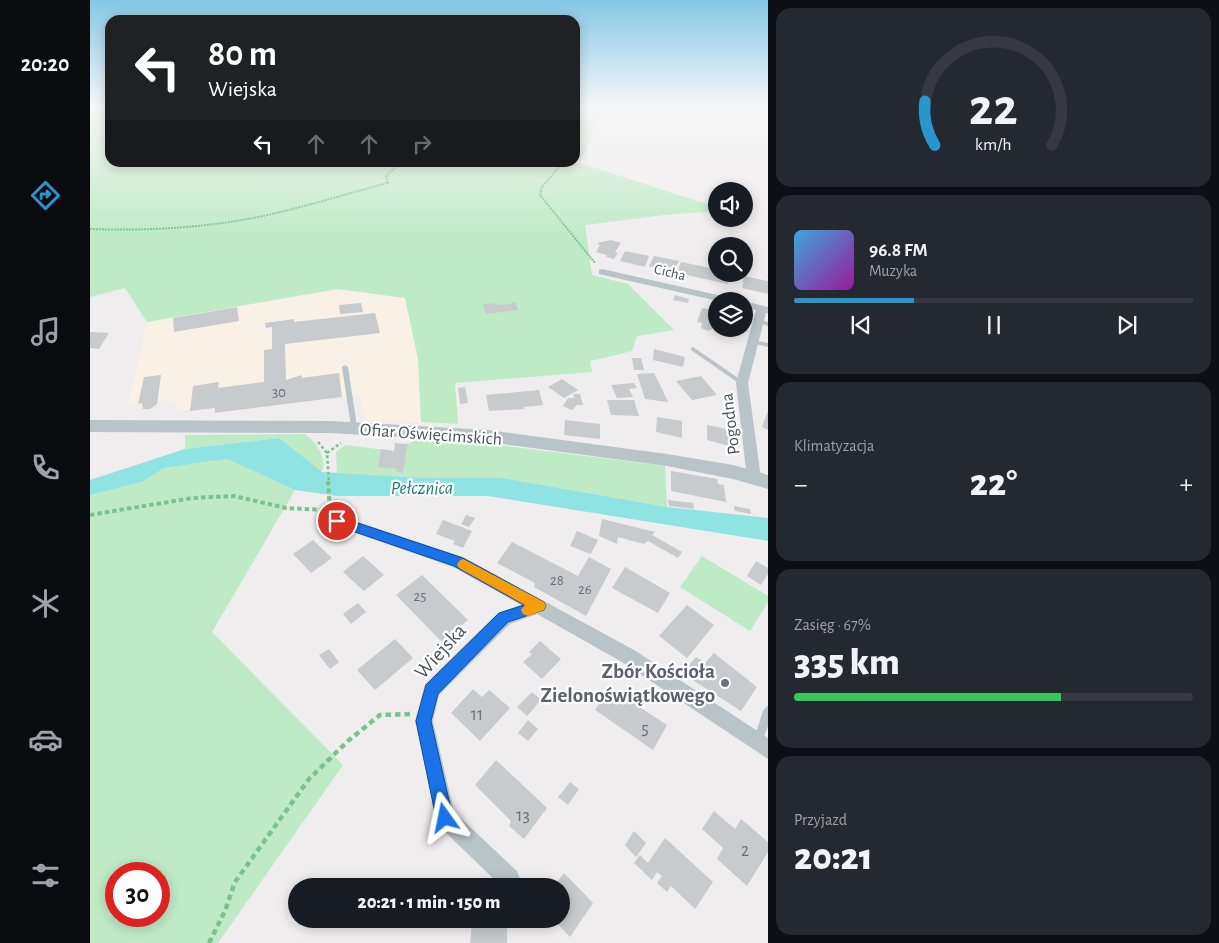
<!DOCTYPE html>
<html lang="pl">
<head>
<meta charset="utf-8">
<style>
	body { margin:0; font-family:"Alegreya Sans",sans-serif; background:#242831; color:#f1f3f6; height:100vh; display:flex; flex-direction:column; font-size:19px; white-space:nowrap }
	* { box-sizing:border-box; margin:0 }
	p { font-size:16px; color:#9ea1a6 }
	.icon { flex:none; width:28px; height:28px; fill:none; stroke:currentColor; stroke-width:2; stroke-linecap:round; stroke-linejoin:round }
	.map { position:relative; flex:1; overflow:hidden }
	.drawer { display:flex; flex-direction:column; gap:8px; padding:8px; background:#0d0f14; width:451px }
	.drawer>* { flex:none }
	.top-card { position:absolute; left:15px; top:15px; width:475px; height:152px; border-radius:15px; box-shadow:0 2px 12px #0003; background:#202124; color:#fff; overflow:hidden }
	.buttons { position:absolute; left:618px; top:182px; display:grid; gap:10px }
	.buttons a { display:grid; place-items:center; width:45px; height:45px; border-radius:50%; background:#171b24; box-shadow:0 2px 12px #0003; font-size:25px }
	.speed { position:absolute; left:15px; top:862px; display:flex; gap:10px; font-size:25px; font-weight:700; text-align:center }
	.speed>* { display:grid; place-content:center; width:65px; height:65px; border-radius:50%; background:#171b24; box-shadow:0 2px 12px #0003; line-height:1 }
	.speed .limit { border:8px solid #d22; background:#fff; color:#111 }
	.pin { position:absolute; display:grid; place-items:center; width:42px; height:42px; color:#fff; margin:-21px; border:2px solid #fff; border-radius:50%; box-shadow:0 1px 5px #0007 }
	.me { position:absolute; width:55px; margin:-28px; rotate:348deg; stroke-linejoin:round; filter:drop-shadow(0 0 4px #0008) }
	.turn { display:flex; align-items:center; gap:18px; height:105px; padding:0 20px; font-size:22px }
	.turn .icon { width:65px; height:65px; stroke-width:2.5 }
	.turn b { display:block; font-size:35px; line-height:42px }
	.lanes { display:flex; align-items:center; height:48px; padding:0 20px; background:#0003; justify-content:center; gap:25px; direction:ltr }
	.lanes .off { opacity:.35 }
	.big { font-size:38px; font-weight:800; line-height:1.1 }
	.drawer .tile { flex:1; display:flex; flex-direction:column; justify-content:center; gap:8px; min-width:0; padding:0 18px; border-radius:15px; background:#242831 }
	.drawer .dial { align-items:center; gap:0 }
	.dial svg { height:130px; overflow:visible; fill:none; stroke:#363941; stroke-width:7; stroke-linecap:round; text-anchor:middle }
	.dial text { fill:#f1f3f6; stroke:none }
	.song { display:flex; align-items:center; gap:15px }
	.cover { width:60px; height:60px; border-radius:8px; background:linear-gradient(135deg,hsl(200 70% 55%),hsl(300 70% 35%)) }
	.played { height:5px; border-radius:2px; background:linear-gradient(90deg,#2995cd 30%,#363941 30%) }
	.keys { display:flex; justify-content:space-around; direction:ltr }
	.heat { display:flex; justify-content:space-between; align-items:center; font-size:28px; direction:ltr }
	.charge { height:8px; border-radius:4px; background:linear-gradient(90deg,#34c759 67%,#363941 0) }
	.trip { position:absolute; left:198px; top:878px; width:282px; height:50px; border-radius:25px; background:#171b24; box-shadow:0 2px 12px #0003; font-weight:800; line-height:50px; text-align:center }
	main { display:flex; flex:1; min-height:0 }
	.dock { display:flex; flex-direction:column; width:90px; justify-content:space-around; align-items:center; background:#090b0e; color:#9ea1a6 }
	.dock .icon { width:35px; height:35px }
	.dock .current { color:#2995cd }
	.dock b { font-size:22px; color:#f1f3f6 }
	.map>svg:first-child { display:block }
	.commercial { fill:#f9f0e6 }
	.green { fill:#beeac5; fill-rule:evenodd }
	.water { fill:#8fe3e2 }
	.building { fill:#c7cbce }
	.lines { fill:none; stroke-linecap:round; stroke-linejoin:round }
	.path-far3 { stroke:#79c48e; stroke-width:2; stroke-dasharray:2 1; stroke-linecap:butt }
	.path-far2 { stroke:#79c48e; stroke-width:2.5; stroke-dasharray:3 2.5; stroke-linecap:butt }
	.path-far1 { stroke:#79c48e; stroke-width:4; stroke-dasharray:4.5 3; stroke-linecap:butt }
	.path { stroke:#79c48e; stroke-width:4.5; stroke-dasharray:5.5 4; stroke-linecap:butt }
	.service { fill:#b9c4c8; fill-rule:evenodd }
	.minor { fill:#b9c4c8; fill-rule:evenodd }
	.tertiary { fill:#b9c4c8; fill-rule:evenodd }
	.route { fill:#1a73e8; stroke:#114b97 }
	.slow { fill:#f59e0b }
	.worship-dot { fill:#6b7280; stroke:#fff; stroke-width:2 }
	.labels { text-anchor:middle; stroke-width:4.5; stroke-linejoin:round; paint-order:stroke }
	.far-street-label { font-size:15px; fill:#475458; stroke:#fff }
	.number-label { font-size:15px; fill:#677276 }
	.street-label { font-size:18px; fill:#475458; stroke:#fff }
	.near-number-label { font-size:18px; fill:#677276 }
	.water-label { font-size:19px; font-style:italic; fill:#177e7c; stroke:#fff }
	.near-street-label { font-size:21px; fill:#475458; stroke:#fff }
	.near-worship-label { font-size:21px; font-weight:bold; fill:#5b616d; stroke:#fff; text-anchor:end }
</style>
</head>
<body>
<main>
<nav class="dock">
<b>20:20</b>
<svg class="icon current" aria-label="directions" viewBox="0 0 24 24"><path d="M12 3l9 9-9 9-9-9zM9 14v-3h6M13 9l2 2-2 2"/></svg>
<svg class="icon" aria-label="music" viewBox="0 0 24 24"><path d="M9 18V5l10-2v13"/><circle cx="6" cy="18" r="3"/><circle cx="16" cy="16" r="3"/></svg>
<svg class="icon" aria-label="phone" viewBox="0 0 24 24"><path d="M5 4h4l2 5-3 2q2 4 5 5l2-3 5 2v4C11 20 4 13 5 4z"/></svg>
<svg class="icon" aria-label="climate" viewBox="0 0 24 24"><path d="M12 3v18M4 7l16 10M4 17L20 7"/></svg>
<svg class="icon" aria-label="car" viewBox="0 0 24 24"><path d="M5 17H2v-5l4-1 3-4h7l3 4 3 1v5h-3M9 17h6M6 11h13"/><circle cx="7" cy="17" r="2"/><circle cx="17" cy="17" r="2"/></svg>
<svg class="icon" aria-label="filters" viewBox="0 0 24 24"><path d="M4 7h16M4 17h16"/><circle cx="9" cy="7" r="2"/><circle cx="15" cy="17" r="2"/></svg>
</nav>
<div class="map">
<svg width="678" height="943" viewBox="0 0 678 943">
	<rect width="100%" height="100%" fill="#efeded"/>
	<path class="commercial" d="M248,289L315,298L328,359L331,422L276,420L269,395L125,414V407L88,411V406L77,399L67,401L66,406L60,409H53L51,403L38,405L57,322Z"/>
	<path class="green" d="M0,108H20V162H485V108H514L490,163L626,207V211L574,215L495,225L502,275L538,284L584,330L547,336L542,351L500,361L502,372L365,383L368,424L331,422L328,359L315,298L248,289L57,322L35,288L0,297Z
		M214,434C225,439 239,461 231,472L189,438L95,449V435Z
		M329,439L416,446L575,466L577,507L412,478H330L247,474L246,452L255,445L304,451L291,450L307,469V472L313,473L318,444Z
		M137,459L205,490L122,632L253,765L128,943H0V495L52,482L74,468ZM26,874H69V916H26Z
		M612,556L678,596V602L660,631L590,587Z"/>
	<path class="water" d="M189,438L232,472L330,478H412L577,507L678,518V541L398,496H248L205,490L137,459L74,468L52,482L0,495V480L95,449Z"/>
	<path class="building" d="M521,240L531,243L525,252L528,253L524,259L516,257L517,255L506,252L510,245L507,243Z
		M535,251L559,256L555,267L530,261Z
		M564,256L589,261L584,272L559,266Z
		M591,262L626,269V274H641L638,284L587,273Z
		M654,276L678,281V294L652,288Z
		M585,295L599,299L598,303L583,300Z
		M421,302H425L428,310L396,314L393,304L404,303L405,305L422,304Z
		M271,303L273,312L250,314L249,305Z
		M147,307L149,321L84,332L83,318Z
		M612,308L626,310V329H632V331L622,329L618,331L611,328L612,323L607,322Z
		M285,313L290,333L195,344L196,380L212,375V378L249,373L252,397L125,413V408L100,411L103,386L129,382L128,388L174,382V350L182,349V327L176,328L175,323L204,319V322Z
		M0,332L19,333L9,349L0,348Z
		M564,349L595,357L593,367L563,360Z
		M542,358H551L554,370H544Z
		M564,373L572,389L578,402L555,399L547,374Z
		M71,375L67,404L60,409H53L52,403L48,404L54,377Z
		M611,376L627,395L602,400L586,381Z
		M472,379L488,390L474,398L458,387Z
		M544,383L547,388L539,389L543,397L527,398L521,385Z
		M375,387L378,403L370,404L368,388Z
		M449,390L453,405L434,407V409L399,411L396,395Z
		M483,394H490L493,405H487L482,410L473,406L478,398H484Z
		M517,400H544L549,416L521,415Z
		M678,411V430L672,427Z
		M567,417L592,421V438L566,432Z
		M475,420L510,424V439L474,435Z
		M617,425L642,430L643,447L617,440Z
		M305,443L318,444L313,473L306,472L307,469L288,467L291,449L304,451Z
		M581,471L627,479L628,484L634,485L636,502L581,491Z
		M578,500L603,503L604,509L579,506Z
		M644,506L660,509L661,514L645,511Z
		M376,515L385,518L379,527L371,524Z
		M512,519L565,532L562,535L592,552L588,558L558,541L554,544L528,537L527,544L509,536Z
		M353,520L382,531L373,548L363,544L365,541L346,534Z
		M487,531L508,540L501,554L480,546Z
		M223,540L242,558L221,573L203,554Z
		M422,542L488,576L499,557L521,569L496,616L444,587L445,583L407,563Z
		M273,556L294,575L274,591L253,572Z
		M666,561L678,568V574L671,585L657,576Z
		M535,567L580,593L568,613L522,588Z
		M332,575L378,620L352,642L306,595Z
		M268,603L276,612L261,624L253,614Z
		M597,605L624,625L597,658L569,636Z
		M305,639L323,658L285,690L267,670Z
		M450,641L471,659L452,679L433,662L442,654L439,652Z
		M239,649L249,662L240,669L229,655Z
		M624,653L667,687L651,711L601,679L602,678L594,671L606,657L615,663Z
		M519,687L577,725L563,750L505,710Z
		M383,689L392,697L399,690L420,708L390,741L361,713Z
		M442,692L451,700L437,716L427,707Z
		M438,720L448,729L438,741L428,733Z
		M406,760L457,808L434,839L419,826L421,821L385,785Z
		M480,782L489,789L478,805L468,797Z
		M624,811L645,829L651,819L678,842V852L657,886L627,859L633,848L612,829Z
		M544,831L556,843L546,857L535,845Z
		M575,838L623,882L605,909L581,886L577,892L567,883L572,876L567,872L562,880L544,863L550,855L558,863Z
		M474,873L503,903L480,937L463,919H471V886H464Z
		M382,922L417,926V943H380Z"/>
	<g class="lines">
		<path class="path-far3" d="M473,162L452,187L450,195L505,263
			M0,229C56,231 113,228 168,217C212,208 255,194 298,183L296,176L306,167L300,162"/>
		<path class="path-far2" d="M228,442L237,453L239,482
			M237,453L251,443"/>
		<path class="path-far1" d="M238,481L240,510
			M0,515L102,498L144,496L196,508L236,510"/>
		<path class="path" d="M119,943L135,911L145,882L219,779L259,740L290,715L320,714"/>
		<path class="service" d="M670,320L678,322V326L668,323L667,322Z
			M664,340L678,343V347L662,343V341Z
			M603,347L654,382L655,383L654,384H650L601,350V348Z
			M255,365L258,367L266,420L265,429L262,431L259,429L260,420L252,367Z
			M678,706V726L671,745L668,747L665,745L663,742L673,711L675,708Z"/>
		<path class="minor" d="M512,269L641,298L646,301H628L509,274V270Z
			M652,301H654L678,307V313H676L658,383L671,478L669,482L664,483L659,482L657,478L646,383L666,310L654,307Z
			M247,515L373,557L544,650L678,738V759L532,662L447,614L420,624L349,695L343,721L364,812L427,871L430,879L427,886H411L348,825L325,721L335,684L408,613L431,605L363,567L242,525L240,521L242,517Z"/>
		<path class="tertiary" d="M0,420L240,421L398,430L577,454L643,465L678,475V489L643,479L577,466L398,442L240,433L0,432Z"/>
	</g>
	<linearGradient id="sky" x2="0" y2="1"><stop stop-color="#84c7e6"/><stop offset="0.45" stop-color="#f8f7f7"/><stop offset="1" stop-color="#f8f7f7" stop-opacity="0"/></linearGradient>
	<rect width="678" height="240" fill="url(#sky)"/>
	<path class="route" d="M247,516L373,558L454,602L456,606L454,610L418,622L348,694L341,721L363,818L361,824L355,827L349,824L346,818L326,721L336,685L409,613L434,605L364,566L242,524L241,521L242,517Z"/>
	<path class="slow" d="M373,559L454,602L456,606L454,610L438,616L433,614L431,610L435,605L369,568L367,565L369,561Z"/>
	<circle class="worship-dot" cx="635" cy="683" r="5"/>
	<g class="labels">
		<g class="far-street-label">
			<text transform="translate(580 272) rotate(13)" y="5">Cicha</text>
		</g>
		<g class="number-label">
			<text x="189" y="397">30</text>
			<text x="467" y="585">28</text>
			<text x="495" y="594">26</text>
			<text x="330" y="601">25</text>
		</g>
		<g class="street-label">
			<text transform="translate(640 424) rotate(-97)" y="6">Pogodna</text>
			<text transform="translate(341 434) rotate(4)" y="6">Ofiar Oświęcimskich</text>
		</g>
		<g class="near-number-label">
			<text x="387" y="720">11</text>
			<text x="555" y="734">5</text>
			<text x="433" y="821">13</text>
			<text x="655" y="856">2</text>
		</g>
		<g class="water-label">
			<text x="332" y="494">Pełcznica</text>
		</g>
		<g class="near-street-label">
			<text transform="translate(350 651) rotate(-48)" y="7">Wiejska</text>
		</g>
		<g class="near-worship-label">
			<text x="625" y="678">Zbór Kościoła<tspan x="625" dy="24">Zielonoświątkowego</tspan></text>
		</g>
	</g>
</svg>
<div class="buttons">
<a><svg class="icon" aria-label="sound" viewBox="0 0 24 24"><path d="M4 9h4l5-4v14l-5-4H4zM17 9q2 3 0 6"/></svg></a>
<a><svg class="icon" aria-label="search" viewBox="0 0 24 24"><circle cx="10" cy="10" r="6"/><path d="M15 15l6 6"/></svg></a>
<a><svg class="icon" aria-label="layers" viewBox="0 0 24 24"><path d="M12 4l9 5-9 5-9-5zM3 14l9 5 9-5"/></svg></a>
</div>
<div class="speed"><div class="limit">30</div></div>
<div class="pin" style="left:247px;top:521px;background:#d93025"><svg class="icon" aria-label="arrive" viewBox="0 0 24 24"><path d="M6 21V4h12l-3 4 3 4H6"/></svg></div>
<svg class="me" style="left:355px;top:818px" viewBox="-20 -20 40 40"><path d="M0-17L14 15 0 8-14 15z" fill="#1a73e8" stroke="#fff" stroke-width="4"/></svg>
<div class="trip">20:21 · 1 min · 150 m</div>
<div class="top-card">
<div class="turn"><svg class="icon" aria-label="left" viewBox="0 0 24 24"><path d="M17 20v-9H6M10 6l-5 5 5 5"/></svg><div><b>80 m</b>Wiejska</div></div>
<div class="lanes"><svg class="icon" aria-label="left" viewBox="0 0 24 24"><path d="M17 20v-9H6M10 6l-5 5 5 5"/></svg><svg class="icon off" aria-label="ahead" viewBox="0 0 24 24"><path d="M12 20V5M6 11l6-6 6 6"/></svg><svg class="icon off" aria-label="ahead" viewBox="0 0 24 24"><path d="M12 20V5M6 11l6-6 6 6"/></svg><svg class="icon off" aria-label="right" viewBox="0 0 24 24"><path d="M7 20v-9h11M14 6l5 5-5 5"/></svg></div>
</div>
</div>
<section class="drawer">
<div class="tile dial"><svg viewBox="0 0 100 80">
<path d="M14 69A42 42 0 1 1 86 69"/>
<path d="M14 69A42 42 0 0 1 8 42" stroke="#2995cd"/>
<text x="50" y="56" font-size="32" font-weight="700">22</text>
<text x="50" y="72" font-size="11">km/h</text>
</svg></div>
<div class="tile">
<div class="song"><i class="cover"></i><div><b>96.8 FM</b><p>Muzyka</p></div></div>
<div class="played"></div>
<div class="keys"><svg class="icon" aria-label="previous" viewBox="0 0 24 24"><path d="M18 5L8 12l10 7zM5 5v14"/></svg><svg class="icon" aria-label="pause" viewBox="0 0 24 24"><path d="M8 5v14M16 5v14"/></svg><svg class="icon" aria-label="next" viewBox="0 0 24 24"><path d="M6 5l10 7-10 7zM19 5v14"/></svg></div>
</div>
<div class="tile"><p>Klimatyzacja</p>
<div class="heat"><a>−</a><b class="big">22°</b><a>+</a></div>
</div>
<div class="tile"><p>Zasięg · 67%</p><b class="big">335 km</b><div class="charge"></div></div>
<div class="tile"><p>Przyjazd</p><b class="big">20:21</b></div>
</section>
</main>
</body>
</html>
